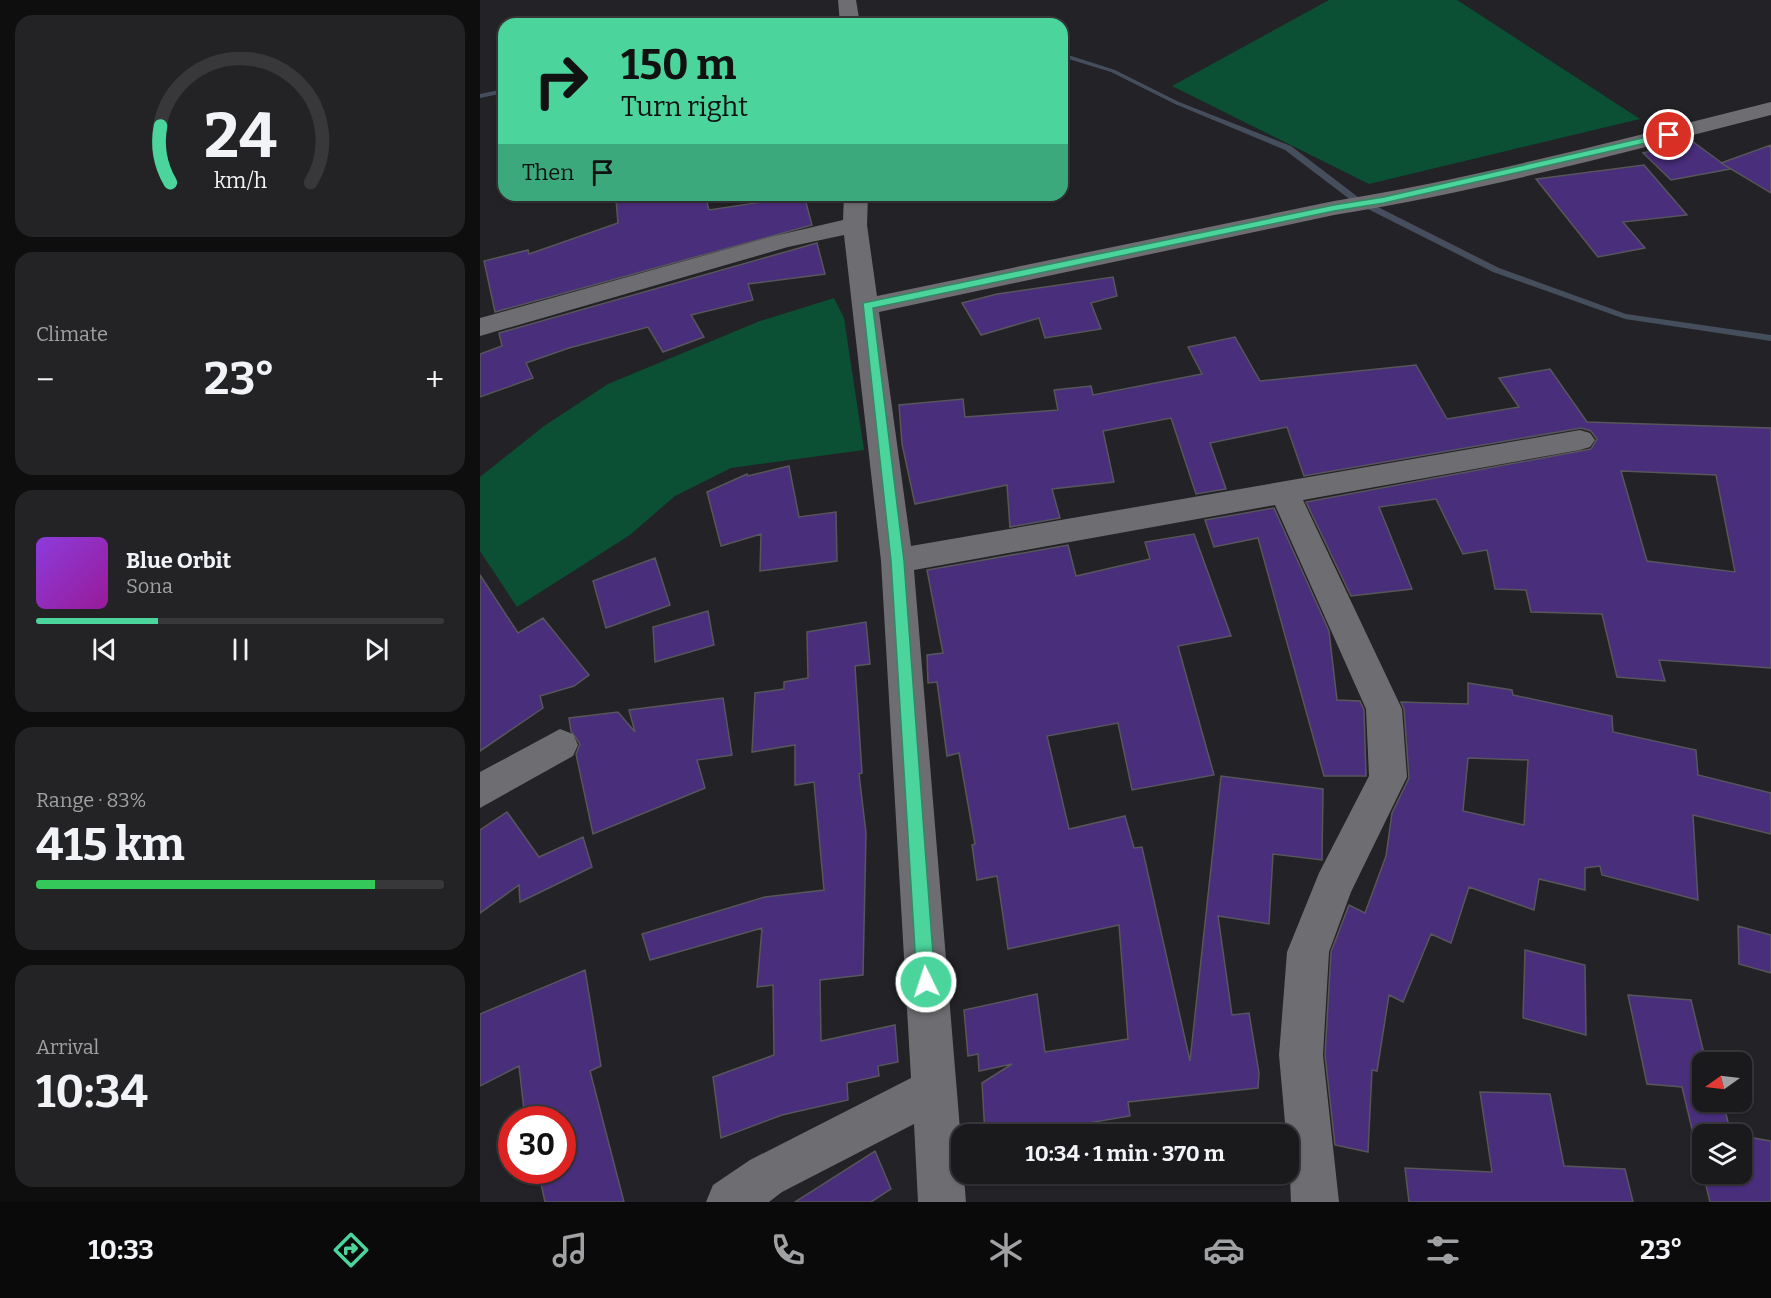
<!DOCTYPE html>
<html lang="en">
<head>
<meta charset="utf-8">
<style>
	body { margin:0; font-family:Bitter,serif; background:#232325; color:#f1f3f6; height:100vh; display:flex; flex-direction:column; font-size:22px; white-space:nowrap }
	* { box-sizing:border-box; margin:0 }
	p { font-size:20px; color:#9fa1a3 }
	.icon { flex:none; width:33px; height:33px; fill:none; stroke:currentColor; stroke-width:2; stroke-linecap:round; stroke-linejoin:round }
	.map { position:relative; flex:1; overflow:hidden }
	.details { display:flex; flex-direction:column; gap:15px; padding:15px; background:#0e0e0f; width:480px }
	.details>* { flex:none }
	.hud { position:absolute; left:18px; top:18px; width:570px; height:183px; border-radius:18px; box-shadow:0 2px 4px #0004,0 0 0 2px #38383b; background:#4bd49b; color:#111; overflow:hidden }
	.needle { width:39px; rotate:256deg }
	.controls { position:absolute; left:1212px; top:1052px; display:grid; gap:12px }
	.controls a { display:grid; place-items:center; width:60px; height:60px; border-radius:12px; background:#1a1a1c; box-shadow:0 2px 4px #0004,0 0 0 2px #38383b; font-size:30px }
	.speed { position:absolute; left:18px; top:1106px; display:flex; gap:12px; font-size:30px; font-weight:700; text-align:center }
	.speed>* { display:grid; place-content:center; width:78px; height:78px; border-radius:50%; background:#1a1a1c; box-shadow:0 2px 4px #0004,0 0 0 2px #38383b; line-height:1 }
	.speed .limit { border:9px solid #d22; background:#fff; color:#111 }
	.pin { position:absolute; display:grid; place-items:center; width:51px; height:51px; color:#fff; margin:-26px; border:3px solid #fff; border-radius:50%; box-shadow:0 2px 6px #0007 }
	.me { position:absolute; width:66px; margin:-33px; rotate:356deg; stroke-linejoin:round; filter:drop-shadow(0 0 4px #0008) }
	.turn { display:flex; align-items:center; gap:21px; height:126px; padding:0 24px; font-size:27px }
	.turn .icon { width:78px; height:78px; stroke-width:2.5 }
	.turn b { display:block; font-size:42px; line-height:51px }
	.then { display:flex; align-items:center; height:57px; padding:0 24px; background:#0003; gap:12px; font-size:22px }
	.big { font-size:45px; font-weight:700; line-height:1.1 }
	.details .widget { flex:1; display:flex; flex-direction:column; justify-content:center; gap:9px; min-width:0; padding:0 21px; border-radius:18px; background:#232325 }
	.details .dial { align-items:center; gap:0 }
	.dial svg { height:156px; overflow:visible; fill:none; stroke:#38383b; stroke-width:7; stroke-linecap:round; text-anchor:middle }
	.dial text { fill:#f1f3f6; stroke:none }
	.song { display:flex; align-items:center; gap:18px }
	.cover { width:72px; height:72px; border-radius:9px; background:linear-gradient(135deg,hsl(270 70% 55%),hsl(300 70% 35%)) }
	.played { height:6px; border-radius:3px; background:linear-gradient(90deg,#4bd49b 30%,#38383b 30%) }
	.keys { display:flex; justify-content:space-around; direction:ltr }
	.heat { display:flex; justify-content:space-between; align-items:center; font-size:33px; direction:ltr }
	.charge { height:9px; border-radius:4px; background:linear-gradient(90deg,#34c759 83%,#38383b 0) }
	.trip { position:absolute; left:471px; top:1124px; width:348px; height:60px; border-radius:18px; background:#1a1a1c; box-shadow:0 2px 4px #0004,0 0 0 2px #38383b; font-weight:700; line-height:60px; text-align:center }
	.tab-bar { display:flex; height:96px; justify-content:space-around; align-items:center; background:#0a0a0b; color:#9fa1a3 }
	.tab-bar .icon { width:42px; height:42px }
	.tab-bar .selected { color:#4bd49b }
	.tab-bar b { font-size:27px; color:#f1f3f6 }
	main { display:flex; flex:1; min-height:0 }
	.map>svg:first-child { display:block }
	.green { fill:#0b4f34 }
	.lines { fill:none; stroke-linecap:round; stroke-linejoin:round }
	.stream { fill:#454e5d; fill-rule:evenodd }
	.building { fill:#492e7c; stroke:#57565a; stroke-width:1.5; fill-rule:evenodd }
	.street { fill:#6e6d72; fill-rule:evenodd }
	.route { fill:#4bd49b; stroke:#318a65; stroke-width:1.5 }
</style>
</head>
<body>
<main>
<section class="details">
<div class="widget dial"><svg viewBox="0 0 100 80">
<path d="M14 69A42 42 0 1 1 86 69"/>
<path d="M14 69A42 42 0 0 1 9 40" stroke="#4bd49b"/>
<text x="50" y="56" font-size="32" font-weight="700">24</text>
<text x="50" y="72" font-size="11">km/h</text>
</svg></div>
<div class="widget"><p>Climate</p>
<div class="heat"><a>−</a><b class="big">23°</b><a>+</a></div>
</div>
<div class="widget">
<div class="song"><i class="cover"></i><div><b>Blue Orbit</b><p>Sona</p></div></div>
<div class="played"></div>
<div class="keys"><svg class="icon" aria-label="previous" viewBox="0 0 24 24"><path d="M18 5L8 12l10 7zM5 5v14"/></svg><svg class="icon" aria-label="pause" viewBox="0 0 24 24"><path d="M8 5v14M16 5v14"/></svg><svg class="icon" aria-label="next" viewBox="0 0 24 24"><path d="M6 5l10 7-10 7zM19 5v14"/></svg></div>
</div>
<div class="widget"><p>Range · 83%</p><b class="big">415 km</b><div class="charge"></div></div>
<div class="widget"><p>Arrival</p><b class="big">10:34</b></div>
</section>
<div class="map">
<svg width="1291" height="1202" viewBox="0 0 1291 1202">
	<rect width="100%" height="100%" fill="#232226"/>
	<path class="green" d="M849,0H977L1160,119L889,184L692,86Z
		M354,298L364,318L384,450L251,468L195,496L150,535L37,607L0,551V477L64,426L128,384L280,321Z"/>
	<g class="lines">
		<path class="stream" d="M582,53L635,70L699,102L811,146L878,197L1019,268L1146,314L1291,335V341L1145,319L1013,272L872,201L805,150L695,104L631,72L582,57Z
			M24,89V93L0,98V94Z"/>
	</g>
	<path class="building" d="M1212,141L1250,169L1191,180L1163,153Z
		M1291,145V193L1241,163Z
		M1164,165L1207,215L1143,222L1165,248L1118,257L1056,179Z
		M157,195H182V202L225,195L229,210L289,201L288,195H324L332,225L15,312L4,261L48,250L49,254L138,223L136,199Z
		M337,243L345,274L268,284L273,300L211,315L224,337L183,352L168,327L89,348L46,363L53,378L0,397V354L22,346L19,333Z
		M633,277L637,296L611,303L621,329L565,338L559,318L501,335L482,303L517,294Z
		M755,337L780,381L936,365L967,419L1039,407L1019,378L1070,369L1107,422L1291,428V668L1179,660L1185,681L1137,677L1122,614L1051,612L1046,590L1015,589L1007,550L983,554L956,499L899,507L932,589L871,596L826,502L1111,449L1117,439L1111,431L1101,428L824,476L807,427L730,443L746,489L716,494L691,418L623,431L634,482L572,489L580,518L530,527L527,485L435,504L422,444L419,405L483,399L485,417L578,410L574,390L611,386L613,395L722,374L708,347ZM1141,471L1236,475L1255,572L1167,561Z
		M309,466L319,517L356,512L357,561L280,571L281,534L241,546L227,492L267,474L268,476Z
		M794,508L849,631L857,700L880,701L884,710L886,776H844L778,538L734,547L725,520Z
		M714,534L751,636L698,646L734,775L652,790L638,723L567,736L589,829L645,816L654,848L662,847L710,1061L741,776L843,789L842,860L793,854L789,924L738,916L752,1015L769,1013L779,1073L778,1088L648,1102L650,1116L543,1134H505L502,1083L532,1064L499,1071L498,1054L488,1056L484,1010L557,994L565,1052L648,1039L639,925L528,949L517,876L497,880L492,845L495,844L479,753L467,756L457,682L448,683L447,655L463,653L447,570L588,545L596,576L670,559L665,542Z
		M175,558L190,605L126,628L113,581Z
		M0,575L38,633L63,618L109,675L94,686L60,696L63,708L0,751Z
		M228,611L234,645L175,662L173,627Z
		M386,622L390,664L375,666L382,773L379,774L386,833L383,975L340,980L341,1041L415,1025L418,1062L398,1066L399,1076L367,1083L368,1100L302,1115L241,1138L233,1077L294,1055L293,985L277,987L282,928L170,960L162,934L285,897L344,890L334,782L315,785V745L272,752L275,693L304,689V682L328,678L327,632Z
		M988,683L1032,690L1033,695L1132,716L1133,732L1216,750L1218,775L1291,793V834L1213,815L1218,900L1122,875L1120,866L1105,868V890L1059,879L1054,910L989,887L971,943L951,934L923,1002L909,995L897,1071L892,1070L888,1152L855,1145L845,1055L851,952L869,905L885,913L906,856L912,813L929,778L924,709L921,702L988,704ZM988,758L1048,760L1044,825L983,811Z
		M243,698L252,755L217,760L225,788L113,834L96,754L100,744L91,731L89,718L138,712L155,732L149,710Z
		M27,812L59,857L103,837L112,867L40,902L39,885L0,913V830Z
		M1258,926L1291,935V973L1259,964Z
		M1045,950L1105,965L1106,1035L1043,1018Z
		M105,970L121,1066L110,1071L144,1202H65L58,1170H82V1119H45L39,1066L0,1086V1014Z
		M1148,995L1211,1000L1226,1062H1222V1101L1243,1102L1251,1134H1222V1171L1202,1087L1167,1084Z
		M1000,1092L1070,1094L1084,1166L1145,1169L1153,1202H929L925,1168L1012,1172Z
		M1262,1136L1291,1141V1202H1230L1223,1173H1262Z
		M395,1151L411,1189L391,1202H315Z"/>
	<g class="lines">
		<path class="street" d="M358,0H376L380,24H360Z
			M1291,102V115C1147,152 1001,191 854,215L399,312L431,546L1100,430L1110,433L1115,440L1110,447L1100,450L823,500L922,709L927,777L871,892L849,952L843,1055L859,1202H811L808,1134H806L799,1055L807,952L839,873L889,776L886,709L795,505L434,570L486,1202H438L434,1124L302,1192L289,1202H226L233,1185L270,1160L431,1078L401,561L364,235L308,247L0,336V318L294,236L363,220L364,195H388L387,225L397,296L854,201C1001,177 1146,138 1291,102Z
			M80,729L93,734L98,745L93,756L0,808V772Z"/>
	</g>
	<path class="route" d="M1189,132L1193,135L1192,137L904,203L854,211L393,308L424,561L455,982L452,988L446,991L440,988L437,982L411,561L383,303L854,205L904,197Z"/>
</svg>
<div class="controls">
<a><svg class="needle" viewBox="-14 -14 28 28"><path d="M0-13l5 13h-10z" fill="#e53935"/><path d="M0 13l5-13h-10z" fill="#9fa1a3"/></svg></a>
<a><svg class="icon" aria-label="layers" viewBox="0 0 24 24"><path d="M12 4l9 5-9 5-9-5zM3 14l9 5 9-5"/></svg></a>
</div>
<div class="speed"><div class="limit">30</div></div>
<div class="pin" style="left:1189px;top:135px;background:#d93025"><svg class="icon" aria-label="arrive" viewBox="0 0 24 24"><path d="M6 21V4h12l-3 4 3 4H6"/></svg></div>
<svg class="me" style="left:446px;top:982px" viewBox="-20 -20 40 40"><circle r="17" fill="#4bd49b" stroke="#fff" stroke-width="3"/><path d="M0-11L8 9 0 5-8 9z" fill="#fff"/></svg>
<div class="trip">10:34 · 1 min · 370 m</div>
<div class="hud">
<div class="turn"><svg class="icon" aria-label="right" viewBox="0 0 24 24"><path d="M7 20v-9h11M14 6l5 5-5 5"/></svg><div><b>150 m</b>Turn right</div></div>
<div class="then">Then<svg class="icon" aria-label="arrive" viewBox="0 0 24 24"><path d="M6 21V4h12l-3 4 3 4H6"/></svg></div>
</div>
</div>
</main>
<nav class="tab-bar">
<b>10:33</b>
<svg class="icon selected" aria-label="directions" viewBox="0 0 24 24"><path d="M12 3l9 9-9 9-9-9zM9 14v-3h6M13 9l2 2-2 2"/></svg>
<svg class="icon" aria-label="music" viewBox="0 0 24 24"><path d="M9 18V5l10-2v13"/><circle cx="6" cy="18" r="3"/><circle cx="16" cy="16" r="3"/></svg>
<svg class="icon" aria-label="phone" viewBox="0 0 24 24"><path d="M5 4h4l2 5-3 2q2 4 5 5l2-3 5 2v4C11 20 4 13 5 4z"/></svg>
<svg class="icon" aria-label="climate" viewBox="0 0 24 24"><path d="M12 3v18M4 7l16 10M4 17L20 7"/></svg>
<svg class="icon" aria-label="car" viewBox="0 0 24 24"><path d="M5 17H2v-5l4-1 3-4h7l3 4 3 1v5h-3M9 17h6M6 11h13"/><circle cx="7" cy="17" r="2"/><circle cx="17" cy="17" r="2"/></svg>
<svg class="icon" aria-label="filters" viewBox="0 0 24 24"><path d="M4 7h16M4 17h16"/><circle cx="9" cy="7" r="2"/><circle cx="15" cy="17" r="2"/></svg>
<b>23°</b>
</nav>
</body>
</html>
